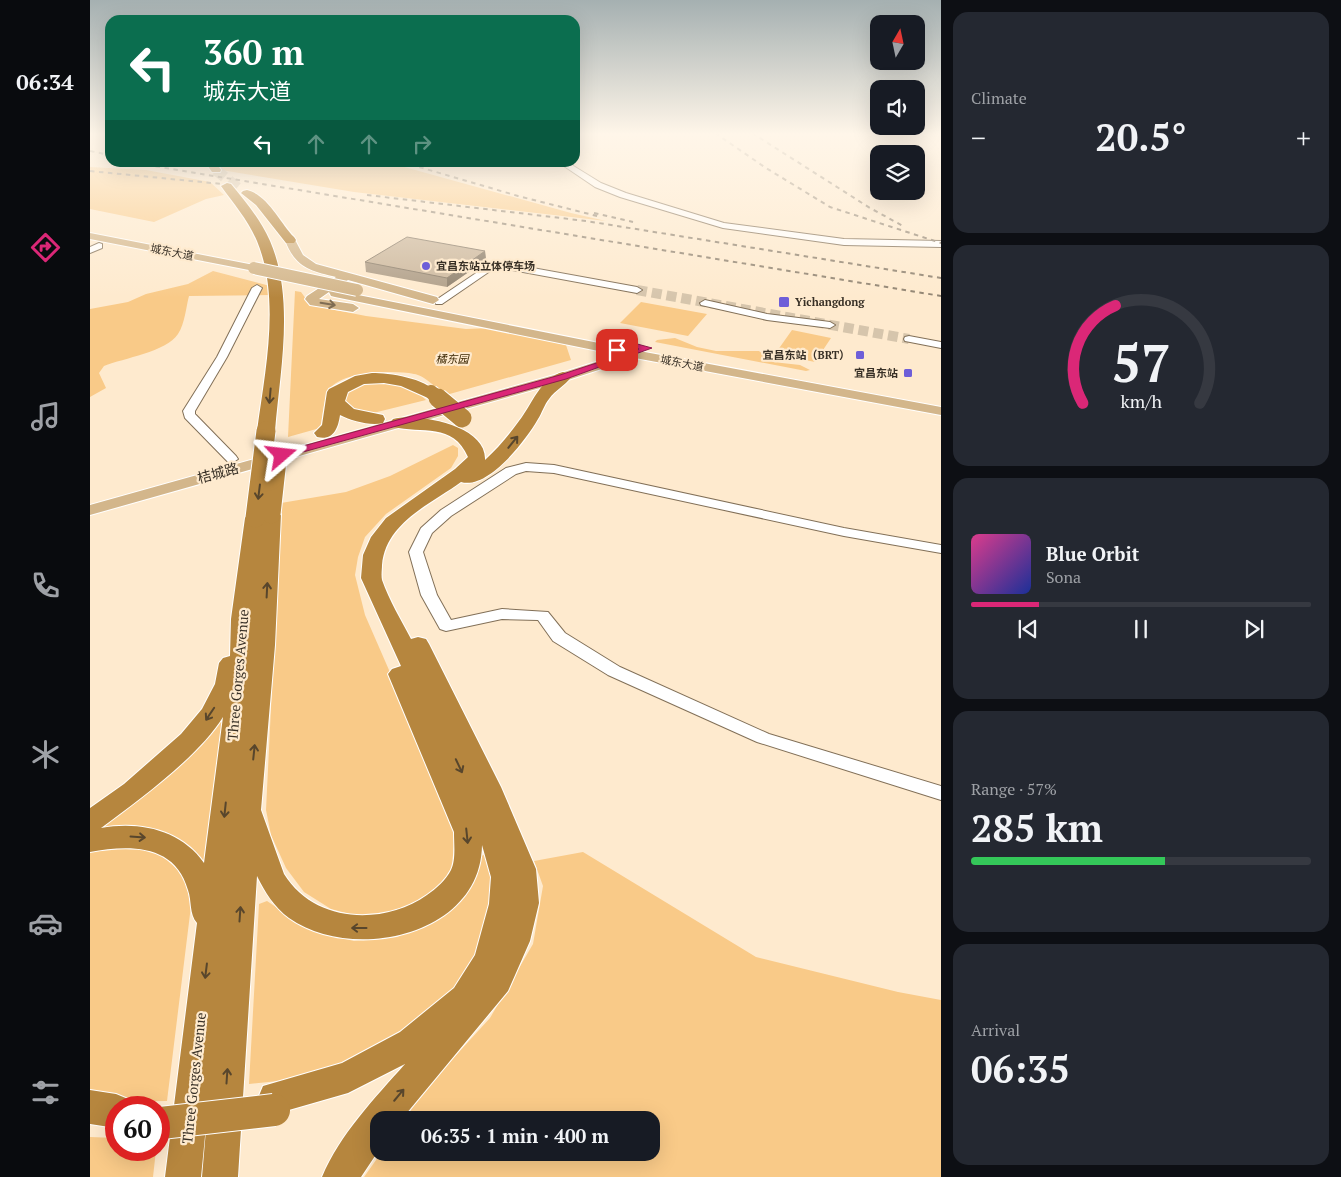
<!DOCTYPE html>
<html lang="en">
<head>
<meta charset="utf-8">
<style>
	body { margin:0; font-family:"PT Serif","Noto Sans SC",serif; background:#242831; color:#f1f3f6; height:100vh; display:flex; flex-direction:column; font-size:19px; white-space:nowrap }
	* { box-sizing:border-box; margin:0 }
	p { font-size:16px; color:#9ea1a6 }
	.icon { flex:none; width:28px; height:28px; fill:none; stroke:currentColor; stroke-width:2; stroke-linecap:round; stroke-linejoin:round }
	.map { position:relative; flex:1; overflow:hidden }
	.sheet { display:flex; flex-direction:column; gap:12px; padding:12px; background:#0d0f14; width:400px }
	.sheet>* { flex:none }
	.guide { position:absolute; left:15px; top:15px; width:475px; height:152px; border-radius:15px; box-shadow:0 5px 20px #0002; background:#0b6e4f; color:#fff; overflow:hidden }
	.needle { width:32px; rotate:9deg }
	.buttons { position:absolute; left:780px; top:15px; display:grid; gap:10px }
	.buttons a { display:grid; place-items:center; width:55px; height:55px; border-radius:10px; background:#171b24; box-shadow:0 5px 20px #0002; font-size:25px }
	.speed { position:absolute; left:15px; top:1096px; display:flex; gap:10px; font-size:25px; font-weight:700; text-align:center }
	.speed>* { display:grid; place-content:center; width:65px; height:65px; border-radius:50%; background:#171b24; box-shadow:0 5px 20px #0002; line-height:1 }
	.speed .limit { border:8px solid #d22; background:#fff; color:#111 }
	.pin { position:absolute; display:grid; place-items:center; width:42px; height:42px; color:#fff; margin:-21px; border-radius:10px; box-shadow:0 2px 8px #0006 }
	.me { position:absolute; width:55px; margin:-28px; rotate:73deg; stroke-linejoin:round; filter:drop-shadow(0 0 4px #0008) }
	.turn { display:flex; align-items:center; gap:18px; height:105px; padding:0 15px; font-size:22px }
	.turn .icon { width:65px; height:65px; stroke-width:2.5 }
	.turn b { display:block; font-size:35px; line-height:42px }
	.lanes { display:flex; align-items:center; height:48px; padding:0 15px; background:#0003; justify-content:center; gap:25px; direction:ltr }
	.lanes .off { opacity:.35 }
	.big { font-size:38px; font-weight:700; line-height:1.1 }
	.sheet .widget { flex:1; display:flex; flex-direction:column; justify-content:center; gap:8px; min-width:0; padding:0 18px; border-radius:15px; background:#242831 }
	.sheet .dial { align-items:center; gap:0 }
	.dial svg { height:130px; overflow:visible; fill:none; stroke:#363941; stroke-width:7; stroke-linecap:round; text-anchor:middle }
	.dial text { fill:#f1f3f6; stroke:none }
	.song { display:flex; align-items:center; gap:15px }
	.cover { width:60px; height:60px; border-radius:8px; background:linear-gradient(135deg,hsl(330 70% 55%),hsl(230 70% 35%)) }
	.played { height:5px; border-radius:2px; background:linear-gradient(90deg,#db2777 20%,#363941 20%) }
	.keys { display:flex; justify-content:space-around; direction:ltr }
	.heat { display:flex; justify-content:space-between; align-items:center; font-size:28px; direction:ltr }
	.charge { height:8px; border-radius:4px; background:linear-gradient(90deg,#34c759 57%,#363941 0) }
	.trip { position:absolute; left:280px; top:1111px; width:290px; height:50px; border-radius:15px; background:#171b24; box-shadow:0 5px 20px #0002; font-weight:700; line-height:50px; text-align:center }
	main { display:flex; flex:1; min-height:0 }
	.menu { display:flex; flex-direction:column; width:90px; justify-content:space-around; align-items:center; background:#090b0e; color:#9ea1a6 }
	.menu .icon { width:35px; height:35px }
	.menu .active { color:#db2777 }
	.menu b { font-size:22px; color:#f1f3f6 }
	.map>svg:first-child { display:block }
	.green { fill:#f9ca88 }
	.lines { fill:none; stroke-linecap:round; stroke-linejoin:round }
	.minor-tunnel { stroke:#d6c5ac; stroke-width:10; stroke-dasharray:10 5; stroke-linecap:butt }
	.highway-tunnel { stroke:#d6c5ac; stroke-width:11; stroke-dasharray:11 5.5; stroke-linecap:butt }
	.minor-casing { stroke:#827058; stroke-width:2 }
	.major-casing { stroke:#fff; stroke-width:2 }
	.highway-casing { stroke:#fff; stroke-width:2 }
	.minor { fill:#fff; fill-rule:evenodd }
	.major { fill:#d3b68b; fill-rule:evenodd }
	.highway { fill:#b6863e; fill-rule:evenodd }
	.rail { stroke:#918472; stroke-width:2; stroke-dasharray:4.5 4.5; stroke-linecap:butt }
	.major-bridge-casing { stroke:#fff; stroke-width:14; stroke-linecap:butt }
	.highway-bridge-far2-casing { stroke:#fff; stroke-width:16; stroke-linecap:butt }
	.highway-bridge-far1-casing { stroke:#fff; stroke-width:21; stroke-linecap:butt }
	.highway-bridge-casing { stroke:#fff; stroke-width:34; stroke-linecap:butt }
	.major-bridge { stroke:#d3b68b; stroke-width:12 }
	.highway-bridge-far2 { stroke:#b6863e; stroke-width:14 }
	.highway-bridge-far1 { stroke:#b6863e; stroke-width:19 }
	.highway-bridge { stroke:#b6863e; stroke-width:32 }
	.wall { fill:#b09f89 }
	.shaded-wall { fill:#90826f }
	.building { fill:#cdb99f; stroke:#90826f }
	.oneway { stroke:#7e6c53 }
	.oneway2 { stroke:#58462c }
	.route { fill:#db2777; stroke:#8e194d }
	.poi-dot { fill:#6e5ed8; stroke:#feeace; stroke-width:2 }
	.labels { text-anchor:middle; stroke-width:4.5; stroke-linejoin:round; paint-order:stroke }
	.far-street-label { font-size:11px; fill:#383026; stroke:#feeace }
	.far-poi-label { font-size:11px; font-weight:bold; fill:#383026; stroke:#feeace; text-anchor:start }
	.far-park-label { font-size:11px; font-style:italic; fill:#3d2804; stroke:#feeace }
	.street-label { font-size:14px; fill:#383026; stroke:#feeace }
</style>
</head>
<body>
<main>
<nav class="menu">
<b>06:34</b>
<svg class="icon active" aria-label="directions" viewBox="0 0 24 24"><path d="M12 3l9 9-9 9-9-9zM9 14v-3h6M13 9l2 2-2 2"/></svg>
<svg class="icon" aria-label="music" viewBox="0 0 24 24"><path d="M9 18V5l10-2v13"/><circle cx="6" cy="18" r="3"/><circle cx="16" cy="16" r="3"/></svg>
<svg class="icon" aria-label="phone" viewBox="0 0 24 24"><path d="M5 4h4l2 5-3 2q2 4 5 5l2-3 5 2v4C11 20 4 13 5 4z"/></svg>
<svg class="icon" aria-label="climate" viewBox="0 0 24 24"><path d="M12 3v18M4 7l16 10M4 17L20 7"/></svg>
<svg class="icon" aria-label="car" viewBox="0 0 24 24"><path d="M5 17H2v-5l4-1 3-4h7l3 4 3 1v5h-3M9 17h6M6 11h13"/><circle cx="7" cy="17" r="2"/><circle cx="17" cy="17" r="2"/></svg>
<svg class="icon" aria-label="filters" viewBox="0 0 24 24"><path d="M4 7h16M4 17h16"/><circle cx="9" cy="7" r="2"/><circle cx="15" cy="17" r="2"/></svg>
</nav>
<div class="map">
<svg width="851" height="1177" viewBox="0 0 851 1177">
	<rect width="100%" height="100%" fill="#feeace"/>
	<path class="green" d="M126,163H300L481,213L516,221L264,192L131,170Z
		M0,167L56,170L120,182L134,195L116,199L64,222L0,209Z
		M123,271L180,286V295L99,296C96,307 95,323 88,334C76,352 34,358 14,366L9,373L16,388L0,397V309L38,302L56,294L98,284Z
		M205,291L211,292L219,303L230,307L276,316L376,329L401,328L476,345L481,360L356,395C347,389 334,375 324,374C303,370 251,371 239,390C233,401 233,416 230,428L198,437Z
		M551,302L617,314L598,336L530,323Z
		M702,330L741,338L725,362L685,354Z
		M585,338L607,347L626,351H669L683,362L710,365L720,370L716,371L565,342L567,340Z
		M289,379L323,388L336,400L279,414L263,410L254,403L259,387Z
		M363,445L368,448V456L361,468L296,514L275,537L268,557L265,575L275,615L374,842L366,869L347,892L309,911L271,917L241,909L214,892L196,868L181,835L176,810L191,503L256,492L300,476Z
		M138,691L117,868L0,827Z
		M0,847H52L70,854L87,869L96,883L101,906L77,1101L24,1102L0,1098Z
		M493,852L666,957L808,992L851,1000V1177H274L291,1153L561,1152V1120H314L336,1088L400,1018L443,944L453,886L444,861Z
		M398,854L404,878L391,951L367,990L279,1056L217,1078L159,1084L169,904L177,901L222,931L264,941L307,937L336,923L386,857Z
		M0,1137L26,1138V1150H66L63,1177H0Z"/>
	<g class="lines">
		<path class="minor-tunnel" d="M547,290L819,339"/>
		<path class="highway-tunnel" d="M126,170L148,188"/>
		<g class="minor-casing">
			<path id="minor" d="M468,162H477L511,183L536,193L634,223L754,239L851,241V247L754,245L633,228L530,197L505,187Z
				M9,243L12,244V248L0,253V247Z
				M404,261L547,287L552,290L547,293L406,267L352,304H346V300Z
				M167,285L172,288L137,357L105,411V414L146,456L148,459L142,463L138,462L95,418L93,411L127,357L162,288Z
				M615,300L677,314L740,322L745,325L740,328L677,320L611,305L610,303Z
				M819,336L851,342V348L815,341L814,339L815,337Z
				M436,463L464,465L754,528L851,545V553L754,536L464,473L436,471L426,474L361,516L342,533L333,552L347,595L361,620L412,609L458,612L475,633L530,667L679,734L851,786V800L667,742L518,675L463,641L448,620L412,619L356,631L350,629L331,595L319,552L331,528L351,510L416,468Z"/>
		</g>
		<g class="major-casing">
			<path id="major" d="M0,233L164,265L170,268L164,271L0,239Z
				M200,237L204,238L213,255L226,264L347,297L349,300L343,304L258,280L243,290L544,350L851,407V415L545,358L478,380L0,515V505L468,374L528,355L245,297L241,296L239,292L229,299L263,304L269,308L263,312L220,305L215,299L217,296L246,277C220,271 205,267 195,240Z"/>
		</g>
		<g class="highway-casing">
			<path id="highway" d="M115,162H126L131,170L130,172H122Z
				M137,183L141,184C156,202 170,219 180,241C205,299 190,370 185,431L182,435L176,436L170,435L167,431C175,371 191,299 167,241C158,220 144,204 131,186Z
				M157,190C178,195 190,223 204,237L206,240L204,243H196L166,205L151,193L153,191Z
				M473,372L479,374L481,377C475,386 465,390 459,399C454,405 452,413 448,419C436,440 398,490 371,482C341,504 296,522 292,565C292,569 291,575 292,580C299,600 311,620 321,639L328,637L336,639L339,644L411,787L446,869L449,903L440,941L418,991L311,1120H289V1150L271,1177H232C250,1134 285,1098 315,1064L258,1093L185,1114L173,1110L168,1098L173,1086L252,1063L310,1032L364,988L385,955L399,904L401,877L392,845C391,936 262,963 199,918C184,907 175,892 167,876L148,1177H112L118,1106L111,1177H75L107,923C99,914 102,901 98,890C85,843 38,845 0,852V808L34,784L91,734L112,709L125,684L129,663L133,658L140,656L141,619L155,518L158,514L165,512L171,514L174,510L181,508L188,510L191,514L185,645L171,810L194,874C224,923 293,926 337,895C346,889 356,880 361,870C366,860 364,844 364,832L298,674L302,669L311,666L271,578L273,555L281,537L296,518L365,469L378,457C363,422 332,434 303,427L300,423L303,419C328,413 397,425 395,460C408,448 419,435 429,421C442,405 450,378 473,372ZM133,717L114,863C91,830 50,821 11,828C49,800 109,756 133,717Z
				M282,373C299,373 336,378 346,393L344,396L338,398L311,386L294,383L274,384L258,392L255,401L264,409L293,415L295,419L293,423C280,426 262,421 250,415C248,429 243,441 227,437L224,433L232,425L237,392L239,389L265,376Z
				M0,1090L26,1094L38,1099L42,1108H26V1128L0,1124Z"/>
		</g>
		<use href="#minor" class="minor"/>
		<use href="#major" class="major"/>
		<use href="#highway" class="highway"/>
		<path class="rail" d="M625,133L676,168L740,207L851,243
			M662,133L780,208L813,226
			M0,151L20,155
			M39,162L851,296
			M312,162L428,196L511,217
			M0,171L132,184
			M277,195L496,221L851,278
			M504,213L543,222"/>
		<g class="major-bridge-casing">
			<path id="major-bridge" d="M164,268L267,290"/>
		</g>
		<g class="highway-bridge-far2-casing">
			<path id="highway-bridge-far2" d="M341,392L350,399"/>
		</g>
		<g class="highway-bridge-far1-casing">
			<path id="highway-bridge-far1" d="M348,398L372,418
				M181,514L187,460
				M165,518L176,431"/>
		</g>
		<g class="highway-bridge-casing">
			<path id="highway-bridge" d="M71,1123L184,1110"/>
		</g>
		<use href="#major-bridge" class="major-bridge"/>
		<use href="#highway-bridge-far2" class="highway-bridge-far2"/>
		<use href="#highway-bridge-far1" class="highway-bridge-far1"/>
		<use href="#highway-bridge" class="highway-bridge"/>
	</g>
	<path class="wall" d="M395,251L396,260L357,287L276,272L275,262Z"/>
	<path class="shaded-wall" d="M395,251L396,260L357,287V278Z"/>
	<path class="building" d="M317,237L395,251L357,278L275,262Z"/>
	<defs><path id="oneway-shaft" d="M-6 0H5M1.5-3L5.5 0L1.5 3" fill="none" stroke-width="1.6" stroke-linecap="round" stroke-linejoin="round" transform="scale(1.25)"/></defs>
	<use class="oneway" href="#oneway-shaft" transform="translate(238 304) rotate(9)"/>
	<g class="oneway2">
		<use href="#oneway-shaft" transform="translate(180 396) rotate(95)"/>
		<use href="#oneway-shaft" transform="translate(423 442) rotate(-51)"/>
		<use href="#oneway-shaft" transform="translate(169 492) rotate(97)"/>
		<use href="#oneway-shaft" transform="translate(177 590) rotate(-87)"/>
		<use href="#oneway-shaft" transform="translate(120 714) rotate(124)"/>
		<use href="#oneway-shaft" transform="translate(164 752) rotate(-84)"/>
		<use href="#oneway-shaft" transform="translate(369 766) rotate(65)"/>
		<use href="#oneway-shaft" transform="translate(135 810) rotate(96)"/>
		<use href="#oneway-shaft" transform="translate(377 836) rotate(84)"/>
		<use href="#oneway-shaft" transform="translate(48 837) rotate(4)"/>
		<use href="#oneway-shaft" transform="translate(150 914) rotate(-86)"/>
		<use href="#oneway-shaft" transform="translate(269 928) rotate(180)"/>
		<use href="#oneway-shaft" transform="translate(116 971) rotate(97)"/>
		<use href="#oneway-shaft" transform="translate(137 1076) rotate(-86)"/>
		<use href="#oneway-shaft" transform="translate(309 1095) rotate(-50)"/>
	</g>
	<linearGradient id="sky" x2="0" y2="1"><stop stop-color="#a5b0b1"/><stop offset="0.45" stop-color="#fff6e9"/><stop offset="1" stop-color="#fff6e9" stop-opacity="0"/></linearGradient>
	<rect width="851" height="298" fill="url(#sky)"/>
	<path class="route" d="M540,342L562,348L476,379L195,457L192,458L187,455L188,453L470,375L549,349L541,347L527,353L523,350Z"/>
	<g class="poi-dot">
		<circle cx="336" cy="266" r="5"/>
		<rect x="688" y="296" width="12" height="12" rx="2.5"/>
		<rect x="765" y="350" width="10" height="10" rx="2.5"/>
		<rect x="813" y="368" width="10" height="10" rx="2.5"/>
	</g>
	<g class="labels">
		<g class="far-street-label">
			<text transform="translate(82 252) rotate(11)" y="4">城东大道</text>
			<text transform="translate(592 363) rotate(11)" y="4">城东大道</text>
		</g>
		<g class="far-poi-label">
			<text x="346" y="270">宜昌东站立体停车场</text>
			<text x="705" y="306">Yichangdong</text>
			<text x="760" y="359" text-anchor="end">宜昌东站（BRT）</text>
			<text x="808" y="377" text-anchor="end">宜昌东站</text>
		</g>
		<g class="far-park-label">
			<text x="362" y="363">橘东园</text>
		</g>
		<g class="street-label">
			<text transform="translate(128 473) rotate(-15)" y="5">桔城路</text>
			<text transform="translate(148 675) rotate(-85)" y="5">Three Gorges Avenue</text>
			<text transform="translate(104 1078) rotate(-84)" y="5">Three Gorges Avenue</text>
		</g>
	</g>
</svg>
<div class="buttons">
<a><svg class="needle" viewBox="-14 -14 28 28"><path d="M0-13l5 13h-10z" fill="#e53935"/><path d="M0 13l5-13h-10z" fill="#9ea1a6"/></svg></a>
<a><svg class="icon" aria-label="sound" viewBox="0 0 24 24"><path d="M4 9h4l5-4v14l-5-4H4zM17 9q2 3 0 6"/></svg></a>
<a><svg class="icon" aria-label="layers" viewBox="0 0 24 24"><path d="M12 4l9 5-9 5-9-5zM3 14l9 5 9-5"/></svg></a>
</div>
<div class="speed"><div class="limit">60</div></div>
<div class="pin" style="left:527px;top:350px;background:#d93025"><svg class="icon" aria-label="arrive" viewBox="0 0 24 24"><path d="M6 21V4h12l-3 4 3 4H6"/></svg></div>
<svg class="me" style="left:192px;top:455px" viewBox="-20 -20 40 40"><path d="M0-17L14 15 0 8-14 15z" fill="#db2777" stroke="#fff" stroke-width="4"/></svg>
<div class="trip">06:35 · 1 min · 400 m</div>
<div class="guide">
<div class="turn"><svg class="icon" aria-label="left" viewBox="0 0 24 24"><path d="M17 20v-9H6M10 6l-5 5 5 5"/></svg><div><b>360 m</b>城东大道</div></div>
<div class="lanes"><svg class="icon" aria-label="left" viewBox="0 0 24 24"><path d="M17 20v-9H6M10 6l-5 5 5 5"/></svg><svg class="icon off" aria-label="ahead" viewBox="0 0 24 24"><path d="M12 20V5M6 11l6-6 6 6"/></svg><svg class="icon off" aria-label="ahead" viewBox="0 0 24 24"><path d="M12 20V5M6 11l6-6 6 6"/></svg><svg class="icon off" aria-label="right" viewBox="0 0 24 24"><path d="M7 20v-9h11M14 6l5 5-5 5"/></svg></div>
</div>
</div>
<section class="sheet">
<div class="widget"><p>Climate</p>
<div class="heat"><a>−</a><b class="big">20.5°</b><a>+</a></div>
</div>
<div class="widget dial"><svg viewBox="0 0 100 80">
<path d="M14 69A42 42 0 1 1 86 69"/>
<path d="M14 69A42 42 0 0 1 34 9" stroke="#db2777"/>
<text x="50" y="56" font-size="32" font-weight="700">57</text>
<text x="50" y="72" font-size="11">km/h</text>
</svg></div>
<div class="widget">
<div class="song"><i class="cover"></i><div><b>Blue Orbit</b><p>Sona</p></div></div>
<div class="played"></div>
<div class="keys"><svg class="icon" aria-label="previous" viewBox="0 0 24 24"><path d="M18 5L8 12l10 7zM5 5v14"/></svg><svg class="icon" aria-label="pause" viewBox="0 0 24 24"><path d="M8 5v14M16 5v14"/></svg><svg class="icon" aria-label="next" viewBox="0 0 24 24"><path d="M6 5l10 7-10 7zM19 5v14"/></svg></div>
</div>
<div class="widget"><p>Range · 57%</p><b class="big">285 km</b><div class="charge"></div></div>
<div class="widget"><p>Arrival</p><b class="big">06:35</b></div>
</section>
</main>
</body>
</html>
